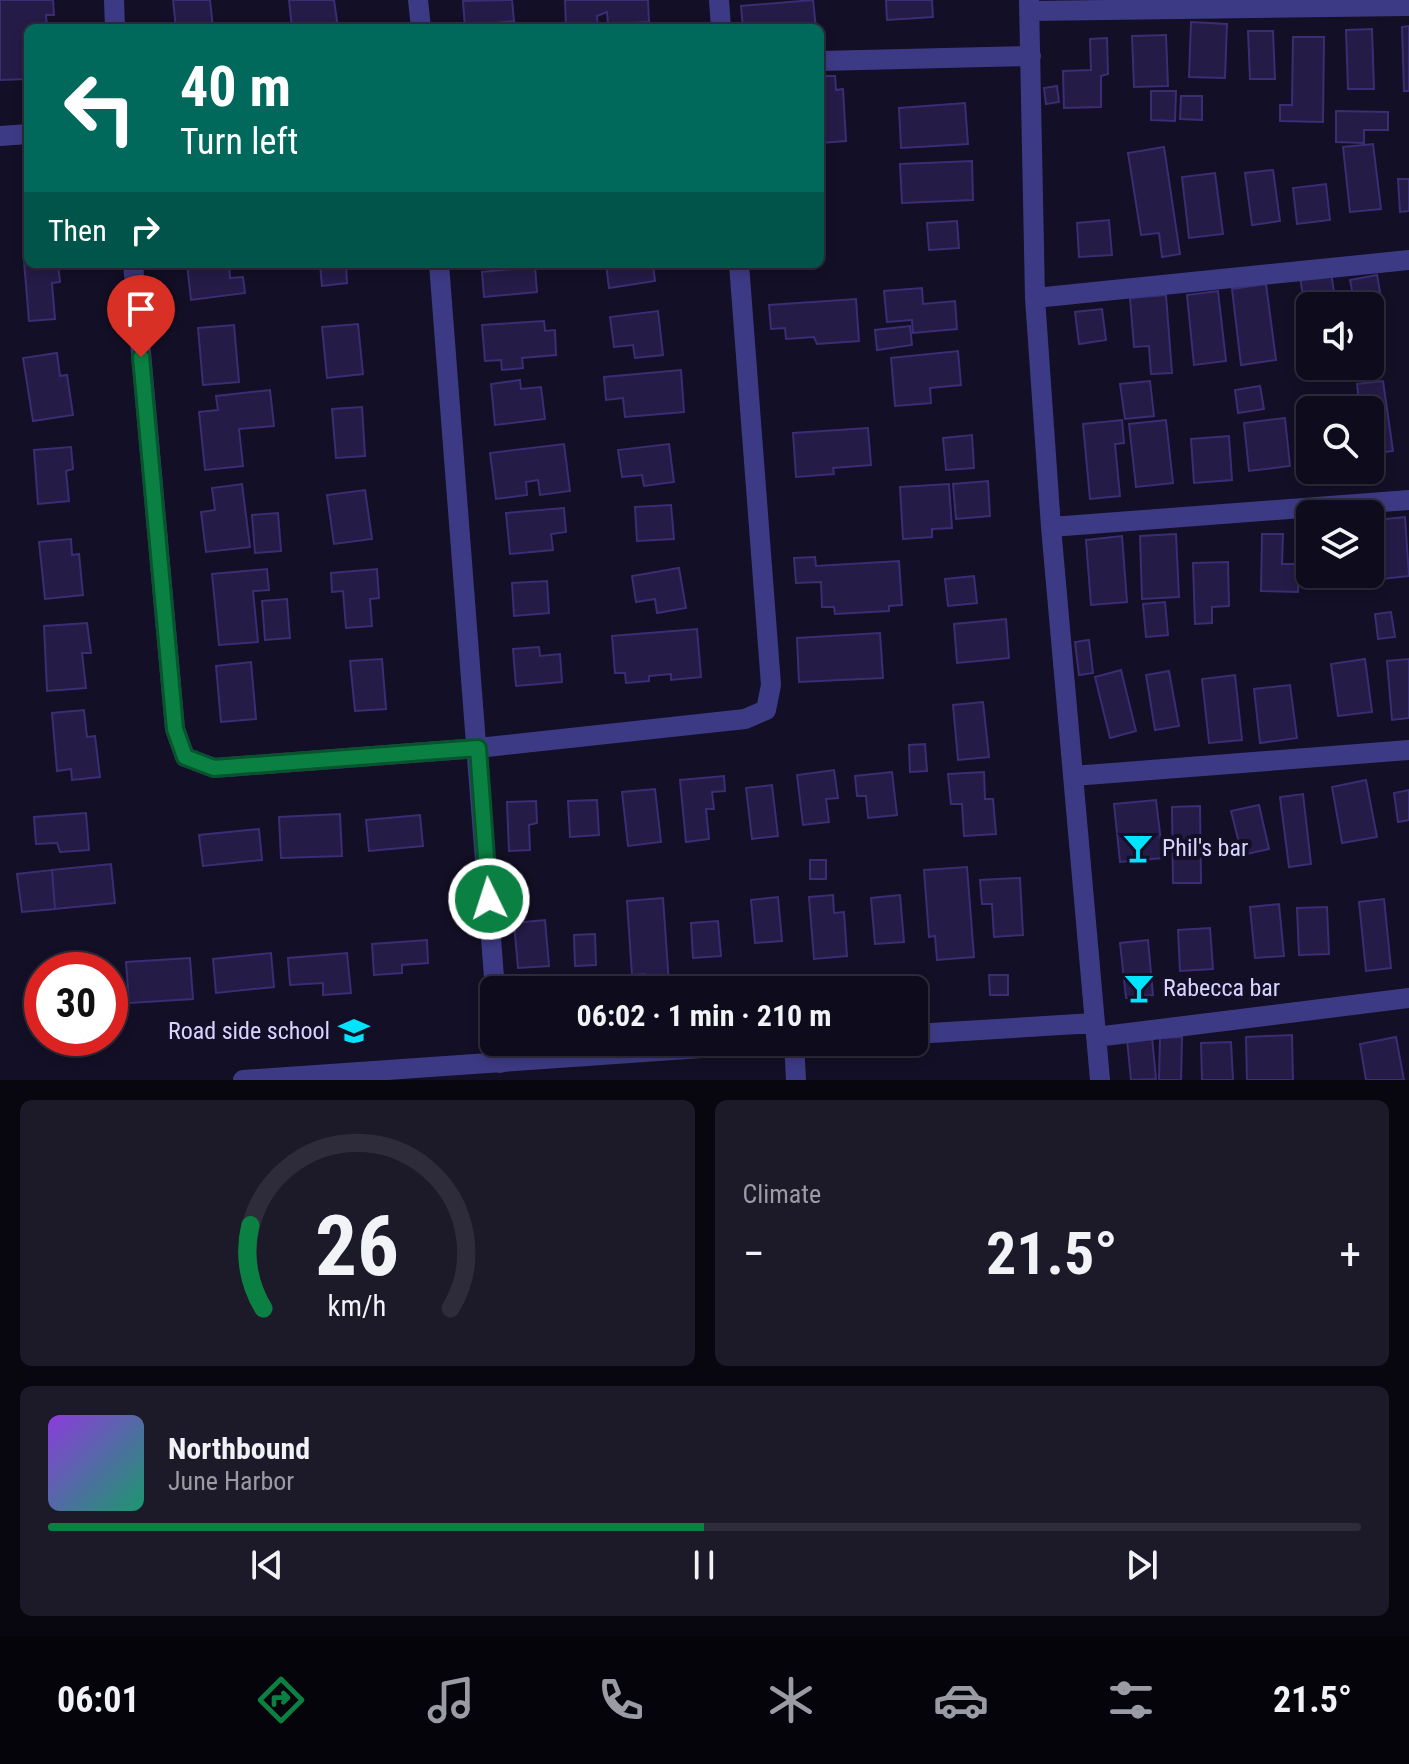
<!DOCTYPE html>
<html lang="en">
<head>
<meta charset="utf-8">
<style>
	body { margin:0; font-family:"Roboto Condensed",sans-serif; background:#1c1929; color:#f1f3f6; height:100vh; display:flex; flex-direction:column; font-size:30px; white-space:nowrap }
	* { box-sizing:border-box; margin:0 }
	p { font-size:26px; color:#9b9ba3 }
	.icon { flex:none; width:44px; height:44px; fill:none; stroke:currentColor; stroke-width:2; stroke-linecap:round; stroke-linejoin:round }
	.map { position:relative; height:1080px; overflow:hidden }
	.panel { display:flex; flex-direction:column; gap:20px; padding:20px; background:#08060f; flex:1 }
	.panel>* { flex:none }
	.top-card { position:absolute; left:24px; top:24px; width:800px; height:244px; border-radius:12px; box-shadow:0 4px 12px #0003,0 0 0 2px #2e2b3b; background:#00695c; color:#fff; overflow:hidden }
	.buttons { position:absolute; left:1296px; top:292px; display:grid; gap:16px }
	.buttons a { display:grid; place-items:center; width:88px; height:88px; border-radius:12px; background:#0e0b1c; box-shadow:0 4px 12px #0003,0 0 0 2px #2e2b3b; font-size:40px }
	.speed { position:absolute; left:24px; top:952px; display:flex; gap:16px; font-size:40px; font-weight:700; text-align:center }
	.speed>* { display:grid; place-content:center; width:104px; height:104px; border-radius:50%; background:#0e0b1c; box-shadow:0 4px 12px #0003,0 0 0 2px #2e2b3b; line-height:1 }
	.speed .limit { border:12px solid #d22; background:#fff; color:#111 }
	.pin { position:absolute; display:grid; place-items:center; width:68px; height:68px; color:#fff; margin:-82px -34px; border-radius:50% 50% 50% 0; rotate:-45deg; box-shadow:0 0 8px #0007 }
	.pin .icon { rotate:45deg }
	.me { position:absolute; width:88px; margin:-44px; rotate:356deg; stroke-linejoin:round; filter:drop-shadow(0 0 6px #0008) }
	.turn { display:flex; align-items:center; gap:28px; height:168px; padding:0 24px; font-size:36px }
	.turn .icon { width:104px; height:104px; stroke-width:2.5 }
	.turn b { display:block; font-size:56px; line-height:68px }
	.then { display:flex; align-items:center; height:76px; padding:0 24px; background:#0003; gap:16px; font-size:30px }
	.big { font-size:60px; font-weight:700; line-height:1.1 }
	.panel .tile { flex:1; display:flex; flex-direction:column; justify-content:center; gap:12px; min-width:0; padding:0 28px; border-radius:12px; background:#1c1929 }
	.panel .dial { align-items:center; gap:0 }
	.dial svg { height:208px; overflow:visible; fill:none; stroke:#2e2b3b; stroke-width:7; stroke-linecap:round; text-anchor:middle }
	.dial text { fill:#f1f3f6; stroke:none }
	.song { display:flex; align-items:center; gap:24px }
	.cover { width:96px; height:96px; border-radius:12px; background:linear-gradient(135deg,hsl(270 70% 55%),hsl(160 70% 35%)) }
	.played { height:8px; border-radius:4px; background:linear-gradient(90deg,#0b8043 50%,#2e2b3b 50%) }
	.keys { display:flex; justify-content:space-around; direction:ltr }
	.heat { display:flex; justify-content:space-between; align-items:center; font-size:44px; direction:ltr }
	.panel .tiles { flex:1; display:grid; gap:20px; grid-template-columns:1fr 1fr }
	.tile:last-child { grid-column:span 2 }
	.trip { position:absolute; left:480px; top:976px; width:448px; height:80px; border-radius:12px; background:#0e0b1c; box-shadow:0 4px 12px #0003,0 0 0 2px #2e2b3b; font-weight:700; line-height:80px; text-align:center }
	.dock { display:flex; height:128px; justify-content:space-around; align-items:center; background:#06040b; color:#9b9ba3 }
	.dock .icon { width:56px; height:56px }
	.dock .on { color:#0b8043 }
	.dock b { font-size:36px; color:#f1f3f6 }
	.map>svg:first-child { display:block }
	.building { fill:#241b47; stroke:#3b2d73; stroke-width:2 }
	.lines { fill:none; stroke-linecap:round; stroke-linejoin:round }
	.minor { stroke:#3d3a85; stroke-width:20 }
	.route-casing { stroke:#07532c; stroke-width:20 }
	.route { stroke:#0b8043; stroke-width:14 }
	.labels { text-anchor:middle; stroke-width:8; stroke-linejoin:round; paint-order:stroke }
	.poi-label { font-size:24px; fill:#d9d4ff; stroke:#130f26; text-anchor:start }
</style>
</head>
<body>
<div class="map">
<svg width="1409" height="1080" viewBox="0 0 1409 1080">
	<rect width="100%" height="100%" fill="#130f26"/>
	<path class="building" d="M0,0H53L54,15H46L47,28H28V79L0,80Z
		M173,0H210L213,28H176Z
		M289,0H334L338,28H292Z
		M512,0L514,21L495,23L496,28H465L463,1Z
		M565,0H648L649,22L608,24L607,12L597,16L598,26L566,28Z
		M813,0L816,28H743L741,6Z
		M886,0H932L933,17L887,20Z
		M1191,22L1227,24L1225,78L1189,77Z
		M1409,26V91H1404L1402,27Z
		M1372,29L1374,89H1348L1346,30Z
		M1248,31H1273L1275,79H1250Z
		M1166,35L1168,86L1134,87L1132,36Z
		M1293,37H1324L1323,122L1280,121V105H1292Z
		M1107,38L1108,74L1101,76V107L1064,108L1063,71L1091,70L1090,39Z
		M820,76H835L836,90L843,89L846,141L820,143Z
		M1057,86L1059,102L1046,104L1044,88Z
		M1151,91H1176L1175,121L1151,120Z
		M1181,96H1202V120L1180,119Z
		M965,103L968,144L901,148L899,108Z
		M1336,111L1388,112V130H1364V143L1336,142Z
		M1373,144L1381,209L1350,212L1343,147Z
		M1164,147L1180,254L1162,257L1159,233L1141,235L1128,153Z
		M972,161L973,200L902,203L900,164Z
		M1273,170L1280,221L1252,225L1245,173Z
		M1215,173L1223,234L1189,238L1182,177Z
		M1398,179H1409V211L1400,212Z
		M1326,184L1330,220L1297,224L1293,188Z
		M1109,220L1112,255L1079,257L1077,223Z
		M957,221L959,248L929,250L927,223Z
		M24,261H28V264H58L60,282L52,283L55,319L29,321Z
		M187,264H229L230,278L243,277L245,293L191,300Z
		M320,264H346L347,283L322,286Z
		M606,264H653L655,281L609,288Z
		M535,267L537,292L484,297L482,272Z
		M1331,272L1336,306H1310V327L1308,328L1300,277Z
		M1377,275L1383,309L1370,311V306H1355L1350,280Z
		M1266,284L1276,360L1241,365L1232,289Z
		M922,288L923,304L955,301L957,329L913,333L912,320L887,322L884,291Z
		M1218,291L1226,361L1194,365L1187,295Z
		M1166,295L1172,373L1151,374L1149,346L1134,347L1130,298Z
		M856,299L859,341L817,344L814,337L786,339L785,328L771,329L769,305Z
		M1102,309L1106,340L1079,344L1075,312Z
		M658,311L663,355L635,358L633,345L614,347L610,317Z
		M544,321L545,331L555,330L556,355L522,358L523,368L502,370L501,360L485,361L482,325Z
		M358,324L363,374L327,378L322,327Z
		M234,325L239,382L203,385L198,328Z
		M910,326L912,345L877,350L875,330Z
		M958,351L961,385L930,388L931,403L895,406L891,358Z
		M57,353L60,376L67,375L73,415L33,421L23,358Z
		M681,370L684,412L625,417L623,398L606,400L604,377Z
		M520,380L521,389L541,387L545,419L495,425L491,384Z
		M1150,381L1154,416L1125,419L1120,384Z
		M1383,381L1393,451L1370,454V410H1360L1357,384Z
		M1260,386L1264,409L1238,413L1235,390Z
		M270,390L274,426L239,429L243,466L205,470L199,412L218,410L216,396Z
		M362,407L365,456L336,458L332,409Z
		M1285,418L1290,466L1249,471L1244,423Z
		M1122,420L1124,443L1115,444L1120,496L1090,499L1083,424Z
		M1166,420L1173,483L1136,487L1129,424Z
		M868,428L871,465L833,468L834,474L796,477L793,433Z
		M972,435L974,468L946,470L943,438Z
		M1229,436L1232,480L1194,483L1191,439Z
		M564,444L570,491L540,495L538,480L526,482L527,495L496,499L490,453Z
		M669,444L674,482L644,486L642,475L622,477L618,450Z
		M71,447L73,469L66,471L69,501L38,504L34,450Z
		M988,481L990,516L956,519L953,484Z
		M242,484L250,547L206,552L201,512L215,510L212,488Z
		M949,484L952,528L932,529V537L903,539L900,487Z
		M365,490L372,539L334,544L327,495Z
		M671,505L674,539L637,541L635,507Z
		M564,508L566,532L551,534L553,550L510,554L506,513Z
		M278,513L281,551L255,553L252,515Z
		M1405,517L1409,576L1382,579L1376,520Z
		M1176,534L1179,597L1142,599L1140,536Z
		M1262,534H1283L1282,564H1299L1298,592L1261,591Z
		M1122,536L1127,602L1091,605L1086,540Z
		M71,539L72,555L79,554L83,595L45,599L39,542Z
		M815,557L816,566L899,561L902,605L889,606V611L835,614L834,607H822L821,582L796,583L794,558Z
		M1228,562L1229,606L1212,607V623L1195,624L1193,563Z
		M679,568L686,608L657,613L655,599L636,602L632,576Z
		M267,569L269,590L253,591L258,642L219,645L212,574Z
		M377,569L379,598L370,599L372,626L346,628L343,591L332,592L331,573Z
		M1315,574H1360V584L1315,585Z
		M974,576L977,603L948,606L945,579Z
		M547,581L549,613L514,616L512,583Z
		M287,599L290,638L265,640L262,601Z
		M1165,602L1168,635L1146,637L1143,604Z
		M1391,612L1395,637L1378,639L1375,614Z
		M1006,619L1009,658L957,663L954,624Z
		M87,623L91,653H82L86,688L47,691L44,626Z
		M697,629L701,677L671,680V674L649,676V681L626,683L625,673H615L612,636Z
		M880,633L883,678L799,682L797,638Z
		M1089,640L1093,673L1079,675L1075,642Z
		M539,647L540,656L560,654L562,682L516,686L513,649Z
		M382,659L386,709L355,711L350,661Z
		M1365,659L1372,712L1338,716L1331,664Z
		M1409,659V718L1392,720L1387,661Z
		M251,662L256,719L221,722L216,666Z
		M1121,670L1136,731L1110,738L1095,677Z
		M1169,671L1179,726L1155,730L1146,675Z
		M1235,675L1242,740L1209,743L1202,679Z
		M1290,685L1297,738L1260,743L1254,689Z
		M983,702L989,757L958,760L953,705Z
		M84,710L87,737L95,736L100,777L72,780L71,769L57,771L52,713Z
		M925,744L927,771L910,772L909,745Z
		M834,770L838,798L826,799L829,822L803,825L797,775Z
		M892,772L897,815L868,818L866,796H857L855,776Z
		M984,772L985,799H993L996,834L964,836L962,804H951L948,774Z
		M724,776L725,791L712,792L714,809H706L709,839L686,842L680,780Z
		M1366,780L1377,837L1342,843L1332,787Z
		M772,785L778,836L752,839L746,788Z
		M655,789L661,842L628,846L622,792Z
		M1409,790V820L1398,822L1394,793Z
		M1303,794L1311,864L1289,867L1280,797Z
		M597,800L599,835L570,837L568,801Z
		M1156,800L1163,858L1120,862L1114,804Z
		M536,801L537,823L529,825L530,850L509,851L507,802Z
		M1259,805L1269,849L1242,855L1231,811Z
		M1200,806L1201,883H1173L1172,807Z
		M86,813L89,850L60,852L57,843L36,844L34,817Z
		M340,814L342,856L281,858L279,817Z
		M420,815L423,846L369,851L366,820Z
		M259,829L262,860L203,866L199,835Z
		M810,860H826V879H810Z
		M111,864L115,903L55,909L52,870Z
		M967,867L974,957L937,960L935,936L929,937L924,870Z
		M52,870L55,909L22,912L17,874Z
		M1020,878L1023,935L994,937L992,904H982L980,880Z
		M833,895L834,913L844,912L847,956L814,959L809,897Z
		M900,895L904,942L875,944L871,898Z
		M778,897L782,941L755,943L751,900Z
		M663,898L669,984L646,985L645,974L632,975L627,901Z
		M1384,899L1391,968L1366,971L1359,902Z
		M1279,904L1284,956L1255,958L1250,907Z
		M1327,907L1329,954L1299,955L1297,908Z
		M545,920L549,966L518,968L514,923Z
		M718,921L721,956L693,958L691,923Z
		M1210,928L1213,969L1180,971L1178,930Z
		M595,934L596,965L575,966L574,935Z
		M427,940L428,963L402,965V973L374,975L372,944Z
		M1148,940L1153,995L1126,998L1120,943Z
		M271,953L274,987L216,993L213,959Z
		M347,953L351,993L323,995V983L290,985L288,958Z
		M190,958L193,999L129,1003L126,962Z
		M989,975H1008V995H990Z
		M1292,1035L1293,1080H1247L1246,1037Z
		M1152,1037L1156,1079L1131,1080L1127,1039Z
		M1182,1037L1181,1080H1159L1160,1038Z
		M1396,1037L1404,1080H1366L1360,1044Z
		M1231,1042L1233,1080H1202L1201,1043Z"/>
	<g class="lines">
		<path class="minor" d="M114,0L115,28
			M418,0L421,28
			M719,0L721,28
			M1029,0L1035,298L1051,527L1100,1080
			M1030,11L1409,6
			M820,61L1031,56
			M0,136L28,134
			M133,264L175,729L185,757L214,768L478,748L745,719L766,710L771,685L739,264
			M439,264L495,990
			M1035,298L1409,260
			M1051,527L1409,500
			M1073,776L1409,750
			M914,1034L1094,1023
			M1096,1037L1409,998
			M499,1042L500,1063
			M794,1042L796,1080
			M243,1080L790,1042"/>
	</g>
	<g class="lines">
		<g class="route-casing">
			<path id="route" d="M141,357L175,729L185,757L214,768L478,748L489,899"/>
		</g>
		<use href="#route" class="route"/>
	</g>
	<defs>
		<g id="bar-bare" transform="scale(2.4)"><path d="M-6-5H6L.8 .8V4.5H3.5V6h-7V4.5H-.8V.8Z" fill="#00e5ff" stroke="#130f26" stroke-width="2.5" paint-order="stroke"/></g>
		<g id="school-bare" transform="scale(2.4)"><path d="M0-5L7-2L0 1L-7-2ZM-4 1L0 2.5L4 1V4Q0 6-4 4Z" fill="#00e5ff" stroke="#130f26" stroke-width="2.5" paint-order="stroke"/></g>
	</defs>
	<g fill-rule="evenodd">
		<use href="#bar-bare" x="1138" y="848"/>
		<use href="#bar-bare" x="1139" y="988"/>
		<use href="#school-bare" x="354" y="1031"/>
	</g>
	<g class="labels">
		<g class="poi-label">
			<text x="1162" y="856">Phil's bar</text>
			<text x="1163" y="996">Rabecca bar</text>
			<text x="330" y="1039" text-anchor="end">Road side school</text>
		</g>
	</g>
</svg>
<div class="buttons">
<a><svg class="icon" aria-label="sound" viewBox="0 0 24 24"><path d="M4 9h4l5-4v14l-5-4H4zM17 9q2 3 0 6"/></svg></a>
<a><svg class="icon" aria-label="search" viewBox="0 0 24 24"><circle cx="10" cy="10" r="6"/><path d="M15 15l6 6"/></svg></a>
<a><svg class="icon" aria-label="layers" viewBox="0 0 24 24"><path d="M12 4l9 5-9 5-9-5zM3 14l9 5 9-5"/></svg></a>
</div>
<div class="speed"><div class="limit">30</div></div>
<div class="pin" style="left:141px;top:357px;background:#d93025"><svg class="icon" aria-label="arrive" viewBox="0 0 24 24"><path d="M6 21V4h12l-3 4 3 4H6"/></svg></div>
<svg class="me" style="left:489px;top:899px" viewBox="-20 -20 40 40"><circle r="17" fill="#0b8043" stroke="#fff" stroke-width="3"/><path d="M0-11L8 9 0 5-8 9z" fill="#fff"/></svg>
<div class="trip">06:02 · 1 min · 210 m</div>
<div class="top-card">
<div class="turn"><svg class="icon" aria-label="left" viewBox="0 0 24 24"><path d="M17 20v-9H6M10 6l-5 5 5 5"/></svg><div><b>40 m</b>Turn left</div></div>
<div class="then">Then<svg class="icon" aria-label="right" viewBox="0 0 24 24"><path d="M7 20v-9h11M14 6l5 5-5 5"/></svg></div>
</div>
</div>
<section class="panel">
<div class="tiles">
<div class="tile dial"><svg viewBox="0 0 100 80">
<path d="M14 69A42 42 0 1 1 86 69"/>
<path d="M14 69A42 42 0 0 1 9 37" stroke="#0b8043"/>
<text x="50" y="56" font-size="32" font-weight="700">26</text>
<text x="50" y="72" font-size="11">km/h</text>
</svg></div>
<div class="tile"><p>Climate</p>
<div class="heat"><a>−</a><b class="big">21.5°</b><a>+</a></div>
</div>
<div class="tile">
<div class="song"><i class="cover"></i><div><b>Northbound</b><p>June Harbor</p></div></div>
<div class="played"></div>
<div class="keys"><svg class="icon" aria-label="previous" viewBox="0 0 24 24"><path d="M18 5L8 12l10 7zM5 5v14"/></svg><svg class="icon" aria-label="pause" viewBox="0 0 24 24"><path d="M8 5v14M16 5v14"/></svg><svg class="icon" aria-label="next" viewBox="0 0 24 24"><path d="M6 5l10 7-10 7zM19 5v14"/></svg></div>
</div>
</div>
</section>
<nav class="dock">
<b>06:01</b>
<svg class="icon on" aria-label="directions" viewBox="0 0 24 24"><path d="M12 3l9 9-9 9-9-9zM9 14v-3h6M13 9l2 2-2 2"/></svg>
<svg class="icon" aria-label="music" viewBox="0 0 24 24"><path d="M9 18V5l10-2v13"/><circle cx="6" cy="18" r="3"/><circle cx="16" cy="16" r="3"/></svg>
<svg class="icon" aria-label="phone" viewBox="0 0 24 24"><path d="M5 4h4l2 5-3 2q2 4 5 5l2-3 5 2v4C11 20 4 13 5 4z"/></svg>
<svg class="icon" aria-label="climate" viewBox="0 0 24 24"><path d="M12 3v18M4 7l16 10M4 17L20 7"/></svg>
<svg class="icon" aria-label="car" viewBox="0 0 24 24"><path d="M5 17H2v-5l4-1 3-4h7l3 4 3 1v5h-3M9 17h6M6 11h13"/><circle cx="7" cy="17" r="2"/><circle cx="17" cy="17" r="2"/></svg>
<svg class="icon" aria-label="filters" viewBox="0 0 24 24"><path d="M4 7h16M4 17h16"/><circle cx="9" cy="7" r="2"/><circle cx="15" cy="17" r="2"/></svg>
<b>21.5°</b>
</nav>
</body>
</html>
